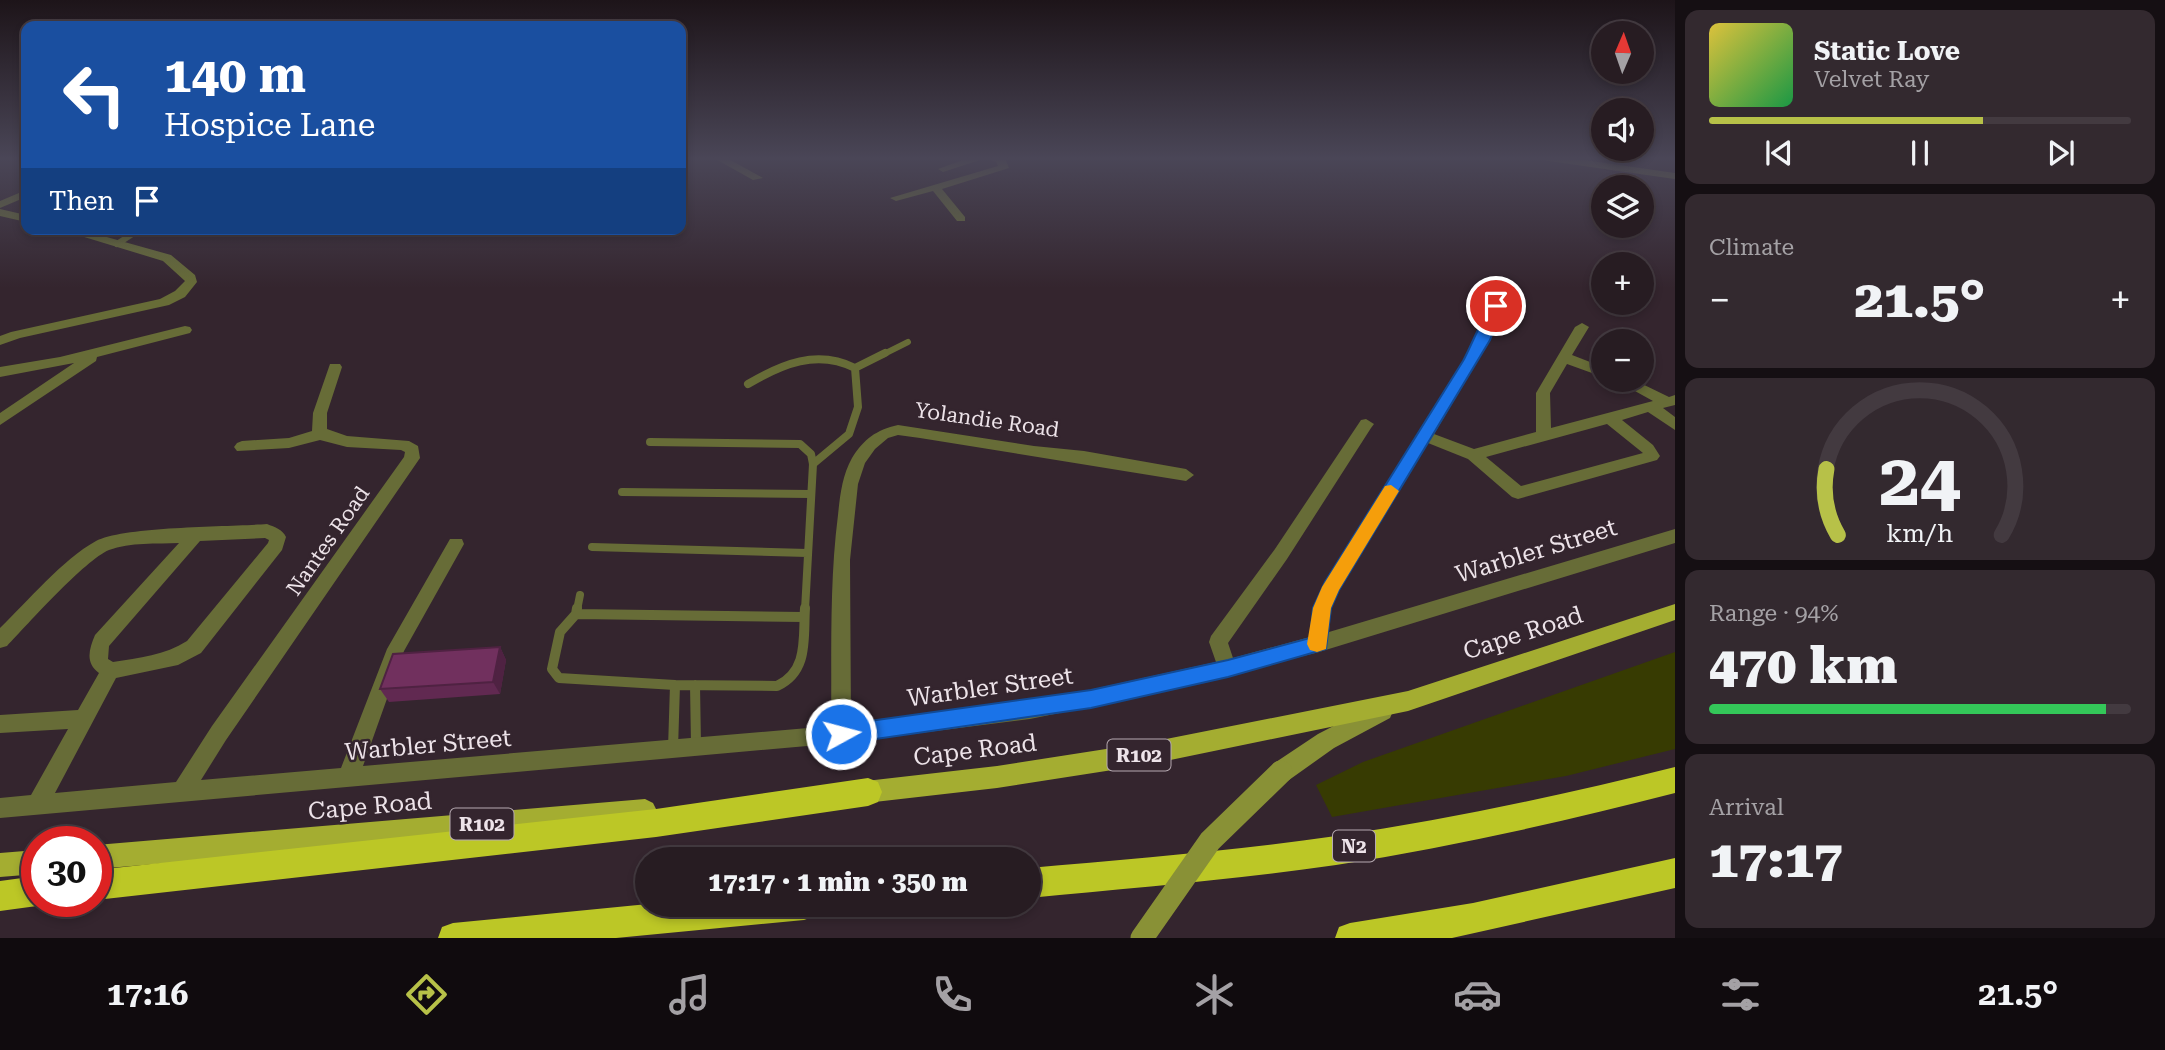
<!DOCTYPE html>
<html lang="en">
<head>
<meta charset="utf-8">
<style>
	body { margin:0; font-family:"Roboto Serif",serif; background:#33292f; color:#f1f3f6; height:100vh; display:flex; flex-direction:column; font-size:26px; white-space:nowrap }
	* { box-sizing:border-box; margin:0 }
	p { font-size:23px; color:#a4a1a5 }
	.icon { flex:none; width:38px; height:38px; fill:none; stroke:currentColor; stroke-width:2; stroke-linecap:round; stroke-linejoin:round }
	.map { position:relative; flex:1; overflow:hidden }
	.side { display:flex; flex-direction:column; gap:10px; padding:10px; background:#150f13; width:490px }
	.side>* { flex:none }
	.top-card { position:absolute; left:21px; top:21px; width:665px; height:214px; border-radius:14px; box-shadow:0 4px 10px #0003,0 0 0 2px #433a40; background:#1a4fa0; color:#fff; overflow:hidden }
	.needle { width:46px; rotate:2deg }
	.fabs { position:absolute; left:1591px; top:21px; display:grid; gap:14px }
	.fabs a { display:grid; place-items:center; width:63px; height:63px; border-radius:50%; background:#271c22; box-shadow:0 4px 10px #0003,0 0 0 2px #433a40; font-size:35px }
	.speed { position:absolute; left:21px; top:826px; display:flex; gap:14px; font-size:35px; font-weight:700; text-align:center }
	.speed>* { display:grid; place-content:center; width:91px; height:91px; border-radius:50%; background:#271c22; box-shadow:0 4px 10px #0003,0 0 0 2px #433a40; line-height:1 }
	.speed .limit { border:10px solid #d22; background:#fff; color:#111 }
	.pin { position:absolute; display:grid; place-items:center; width:60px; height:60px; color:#fff; margin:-30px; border:4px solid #fff; border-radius:50%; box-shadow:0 2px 7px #0007 }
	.me { position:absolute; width:77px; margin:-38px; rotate:83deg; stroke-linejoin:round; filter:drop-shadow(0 0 5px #0008) }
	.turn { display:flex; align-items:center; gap:24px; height:147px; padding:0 28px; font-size:32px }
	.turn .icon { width:91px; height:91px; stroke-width:2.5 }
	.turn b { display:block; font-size:49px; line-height:60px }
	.then { display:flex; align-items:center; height:66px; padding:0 28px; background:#0003; gap:14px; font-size:26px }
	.big { font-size:52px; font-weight:800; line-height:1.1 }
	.side .card { flex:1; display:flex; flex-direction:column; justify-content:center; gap:10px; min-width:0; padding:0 24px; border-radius:14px; background:#33292f }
	.side .dial { align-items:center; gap:0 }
	.dial svg { height:182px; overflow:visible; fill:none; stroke:#433a40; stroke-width:7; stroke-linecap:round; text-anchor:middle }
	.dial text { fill:#f1f3f6; stroke:none }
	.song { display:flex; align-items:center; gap:21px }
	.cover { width:84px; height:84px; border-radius:10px; background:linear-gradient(135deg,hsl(50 70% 55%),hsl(140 70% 35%)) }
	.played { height:7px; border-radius:4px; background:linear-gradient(90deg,#b7c148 65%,#433a40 65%) }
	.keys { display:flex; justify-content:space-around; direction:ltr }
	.heat { display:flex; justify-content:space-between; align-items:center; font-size:38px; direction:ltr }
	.charge { height:10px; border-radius:5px; background:linear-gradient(90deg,#34c759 94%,#433a40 0) }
	.trip { position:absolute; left:635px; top:847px; width:406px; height:70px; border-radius:35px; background:#271c22; box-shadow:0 4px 10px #0003,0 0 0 2px #433a40; font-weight:800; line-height:70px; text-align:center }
	.tabs { display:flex; height:112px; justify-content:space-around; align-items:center; background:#100b0e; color:#a4a1a5 }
	.tabs .icon { width:49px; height:49px }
	.tabs .selected { color:#b7c148 }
	.tabs b { font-size:32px; color:#f1f3f6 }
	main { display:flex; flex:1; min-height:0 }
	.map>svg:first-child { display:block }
	.green { fill:#373b02 }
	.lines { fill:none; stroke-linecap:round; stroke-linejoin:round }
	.lane-far2 { stroke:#676c37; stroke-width:6 }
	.lane-far1 { stroke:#676c37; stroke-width:8 }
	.lane { stroke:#676c37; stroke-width:10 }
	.street { fill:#676c37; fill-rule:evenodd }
	.secondary { fill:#899136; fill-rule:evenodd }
	.primary { fill:#a4ad31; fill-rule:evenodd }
	.highway { fill:#bcc726; fill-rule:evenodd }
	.secondary-bridge { stroke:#899136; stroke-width:23 }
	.wall { fill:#612951 }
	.shaded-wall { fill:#4f2242 }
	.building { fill:#71305e; stroke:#4f2242; stroke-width:2 }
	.route { fill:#1a73e8; stroke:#114b97; stroke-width:2 }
	.slow { fill:#f59e0b }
	.labels { text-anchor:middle; stroke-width:5; stroke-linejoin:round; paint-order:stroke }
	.shield { fill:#34252e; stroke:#b6aab1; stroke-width:2 }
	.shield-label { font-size:19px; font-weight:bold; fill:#ede3e9 }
	.street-label { font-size:21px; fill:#ede3e9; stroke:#34252e }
	.near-street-label { font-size:24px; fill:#ede3e9; stroke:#34252e }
</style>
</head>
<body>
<main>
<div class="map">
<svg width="1675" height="938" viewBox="0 0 1675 938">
	<rect width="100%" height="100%" fill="#34252e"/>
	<path class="green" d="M1675,652V749L1566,776L1332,817L1316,785L1363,762Z"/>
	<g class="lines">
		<path class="lane-far2" d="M1542,157L1675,176
			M117,244L140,229
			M882,355L908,342"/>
		<path class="lane-far1" d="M855,368L885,353
			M748,384C782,364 817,349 855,368L858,407L849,434L813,464
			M650,442L800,444L811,454L813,464L805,610
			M622,492L810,494
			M592,547L807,553
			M577,610L580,595"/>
		<path class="lane" d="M577,608L576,614L803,617
			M576,614L560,632L552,669L559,678L675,685
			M695,685L696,745
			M673,749L675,685L777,686C809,671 803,638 805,608"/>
		<path class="street" d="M712,157H725L763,178L753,180Z
			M971,157L1005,158L1009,168L942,189L965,217V221H957L933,191L896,201L890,198L998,166L996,162L986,158L943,172L938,169Z
			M26,190V197L0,208V201Z
			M0,209L26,215V222L0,216Z
			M58,229H78L171,255L195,275L197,282L185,297L169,305L20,338L0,345V336L11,332L160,299L175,291L185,281L163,261Z
			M1501,288L1507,292L1490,340L1434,434L1474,449L1536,432V393L1575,327L1582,323L1589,327L1572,355L1603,367V377L1567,364L1550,393L1551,428L1653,401L1615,380H1634L1669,397L1675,395V405L1663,408L1675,417V430L1648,412L1622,420L1653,445L1660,456L1657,460L1518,499L1512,497L1468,459L1428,443L1339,590L1331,608L1329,632L1675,529V543L1319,652L1167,691L1030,719L841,743L0,818V798L31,795L68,729L0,733V715L78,710L99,673C85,663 89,649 95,635L179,543C157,544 130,542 109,550C85,560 28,624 7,646L0,648V628C27,602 63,559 96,541C124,526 230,527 267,524C275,527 283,530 286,537L282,550L201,653L178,665L116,678L55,793L176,782L212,726L404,457L405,452L401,450L347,447L320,440L289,448L237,451L234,447L237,443L242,441L289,438L312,431L313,413L330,364H340L342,367L327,413V429L347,436L409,441L418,446L420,458L226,740L201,780L341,768L387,649L450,539H462L464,544L404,651L363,766L831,726C832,656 829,585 838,515C840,496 842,476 852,458C864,439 876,430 898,425L1034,446L1084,451L1186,469L1194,475L1186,481L920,438L898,435L888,438L875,449L865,463L858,484L850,560L851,724L1062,696L1216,662L1209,642L1211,636L1275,549L1361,420L1366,419L1374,424L1371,428L1287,559L1228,643L1233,658L1310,637L1313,608L1325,582L1464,361L1476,340L1495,292ZM1607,424L1643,453L1521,486L1486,457ZM265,538L269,540L268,543L187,641C165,655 139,658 113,662L108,659L109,646L200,541Z
			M185,326L190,327L192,330L190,333L97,357L96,361L0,425V413L74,363L0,377V367L60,357Z"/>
		<path class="secondary" d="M1382,701L1390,704L1393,711L1390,718L1334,748L1289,780L1281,783L1273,780L1270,772L1273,764L1318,734Z"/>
		<path class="primary" d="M1675,604V620L1408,711L1151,764L997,788L857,804L849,801L845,793L849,785L857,782L997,766L1151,742L1408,691Z
			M645,799L653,803L657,811L653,819L645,823L96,869V845Z
			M37,850V874L0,877V853Z"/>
		<path class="highway" d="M1675,767V793C1563,822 1451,847 1336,865C1234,880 1132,888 1029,898V868C1131,859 1234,851 1336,836C1450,819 1563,795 1675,767Z
			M868,778L878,782L882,792L878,802L868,806L656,837L96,900V870L656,809Z
			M1675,858V888L1452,938H1335L1339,927L1350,923L1473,903Z
			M37,876V901L48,902L37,906L0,911V881Z
			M648,904L819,905L815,916L804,920L616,938H438L442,927L453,923Z"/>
		<path class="secondary-bridge" d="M1142,938L1210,841L1281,772"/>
	</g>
	<path class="wall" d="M500,647L506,660L500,694L389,702L380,689Z"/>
	<path class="shaded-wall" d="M500,647L506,660L500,694L493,682Z"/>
	<path class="building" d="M500,647L493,682L380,689L393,654Z"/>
	<linearGradient id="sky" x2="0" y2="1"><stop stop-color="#1d1419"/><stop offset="0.55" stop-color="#4a4657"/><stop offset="1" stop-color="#4a4657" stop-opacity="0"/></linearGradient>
	<rect width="1675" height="288" fill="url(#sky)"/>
	<path class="route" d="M1496,302L1503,306L1490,340L1339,590L1331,608L1326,649L1228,677L1091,708L841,744L834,741L831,734L834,728L841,725L1091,690L1228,660L1310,638L1313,608L1325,582L1463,361C1470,349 1487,305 1496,302Z"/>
	<path class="slow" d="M1391,485L1399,491L1339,590L1331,608L1326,649L1317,652L1310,650L1307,644L1313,608L1322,587L1385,486Z"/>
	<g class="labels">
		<g class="shield">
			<rect x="1107.5" y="739.5" width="63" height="31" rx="5"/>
			<rect x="450.5" y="808.5" width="63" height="31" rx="5"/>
			<rect x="1333" y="830.5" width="42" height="31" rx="5"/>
		</g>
		<g class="shield-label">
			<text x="1139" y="762">R102</text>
			<text x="482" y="831">R102</text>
			<text x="1354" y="853">N2</text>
		</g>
		<g class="street-label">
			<text transform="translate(987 420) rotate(8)" y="7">Yolandie Road</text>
			<text transform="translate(328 541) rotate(-55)" y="7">Nantes Road</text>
		</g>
		<g class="near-street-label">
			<text transform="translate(1536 551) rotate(-17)" y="8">Warbler Street</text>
			<text transform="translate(1523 633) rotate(-18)" y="8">Cape Road</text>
			<text transform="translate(990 687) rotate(-8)" y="8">Warbler Street</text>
			<text transform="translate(428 745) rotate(-5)" y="8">Warbler Street</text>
			<text transform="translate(975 750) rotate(-7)" y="8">Cape Road</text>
			<text transform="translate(370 806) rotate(-5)" y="8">Cape Road</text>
		</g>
	</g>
</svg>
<div class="fabs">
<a><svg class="needle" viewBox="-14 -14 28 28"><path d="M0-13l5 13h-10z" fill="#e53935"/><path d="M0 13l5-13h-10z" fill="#a4a1a5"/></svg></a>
<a><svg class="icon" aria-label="sound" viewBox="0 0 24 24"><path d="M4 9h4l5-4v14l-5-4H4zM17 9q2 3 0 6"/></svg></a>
<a><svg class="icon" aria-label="layers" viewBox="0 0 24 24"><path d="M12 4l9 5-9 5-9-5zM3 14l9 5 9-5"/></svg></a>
<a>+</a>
<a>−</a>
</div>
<div class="speed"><div class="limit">30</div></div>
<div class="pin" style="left:1496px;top:306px;background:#d93025"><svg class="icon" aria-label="arrive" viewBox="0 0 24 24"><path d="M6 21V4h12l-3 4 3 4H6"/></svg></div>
<svg class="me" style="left:841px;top:734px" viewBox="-20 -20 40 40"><circle r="17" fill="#1a73e8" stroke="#fff" stroke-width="3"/><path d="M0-11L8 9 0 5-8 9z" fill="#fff"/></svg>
<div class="trip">17:17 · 1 min · 350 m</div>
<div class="top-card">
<div class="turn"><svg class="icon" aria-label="left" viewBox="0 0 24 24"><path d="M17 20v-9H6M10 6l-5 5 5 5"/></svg><div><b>140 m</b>Hospice Lane</div></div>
<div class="then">Then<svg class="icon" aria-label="arrive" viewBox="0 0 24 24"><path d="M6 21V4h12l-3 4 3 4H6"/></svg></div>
</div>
</div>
<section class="side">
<div class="card">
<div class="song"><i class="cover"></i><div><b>Static Love</b><p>Velvet Ray</p></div></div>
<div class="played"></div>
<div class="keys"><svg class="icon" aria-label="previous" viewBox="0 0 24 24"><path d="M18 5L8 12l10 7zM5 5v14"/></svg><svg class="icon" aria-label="pause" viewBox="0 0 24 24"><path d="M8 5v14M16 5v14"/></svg><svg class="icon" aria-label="next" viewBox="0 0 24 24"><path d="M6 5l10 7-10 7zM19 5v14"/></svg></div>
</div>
<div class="card"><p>Climate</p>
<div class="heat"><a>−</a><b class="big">21.5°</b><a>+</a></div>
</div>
<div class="card dial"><svg viewBox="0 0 100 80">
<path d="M14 69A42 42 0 1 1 86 69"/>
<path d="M14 69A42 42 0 0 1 9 40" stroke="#b7c148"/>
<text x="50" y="56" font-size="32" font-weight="700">24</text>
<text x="50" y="72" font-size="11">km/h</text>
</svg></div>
<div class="card"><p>Range · 94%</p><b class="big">470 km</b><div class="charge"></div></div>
<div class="card"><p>Arrival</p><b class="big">17:17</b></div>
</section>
</main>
<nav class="tabs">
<b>17:16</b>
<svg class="icon selected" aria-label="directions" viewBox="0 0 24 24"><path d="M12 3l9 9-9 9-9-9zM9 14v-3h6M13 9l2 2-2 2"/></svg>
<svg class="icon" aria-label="music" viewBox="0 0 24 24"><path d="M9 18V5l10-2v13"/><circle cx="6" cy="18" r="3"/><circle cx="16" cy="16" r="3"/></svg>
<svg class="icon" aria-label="phone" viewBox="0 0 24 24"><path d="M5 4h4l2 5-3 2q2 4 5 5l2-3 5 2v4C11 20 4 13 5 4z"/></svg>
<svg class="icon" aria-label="climate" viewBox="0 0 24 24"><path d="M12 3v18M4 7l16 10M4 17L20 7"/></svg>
<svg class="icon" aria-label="car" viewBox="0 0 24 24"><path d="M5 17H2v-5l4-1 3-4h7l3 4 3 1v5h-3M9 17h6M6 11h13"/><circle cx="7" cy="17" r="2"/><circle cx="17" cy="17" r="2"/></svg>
<svg class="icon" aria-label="filters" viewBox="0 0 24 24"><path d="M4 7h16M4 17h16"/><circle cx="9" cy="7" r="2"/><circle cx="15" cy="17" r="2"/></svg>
<b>21.5°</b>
</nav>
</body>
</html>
